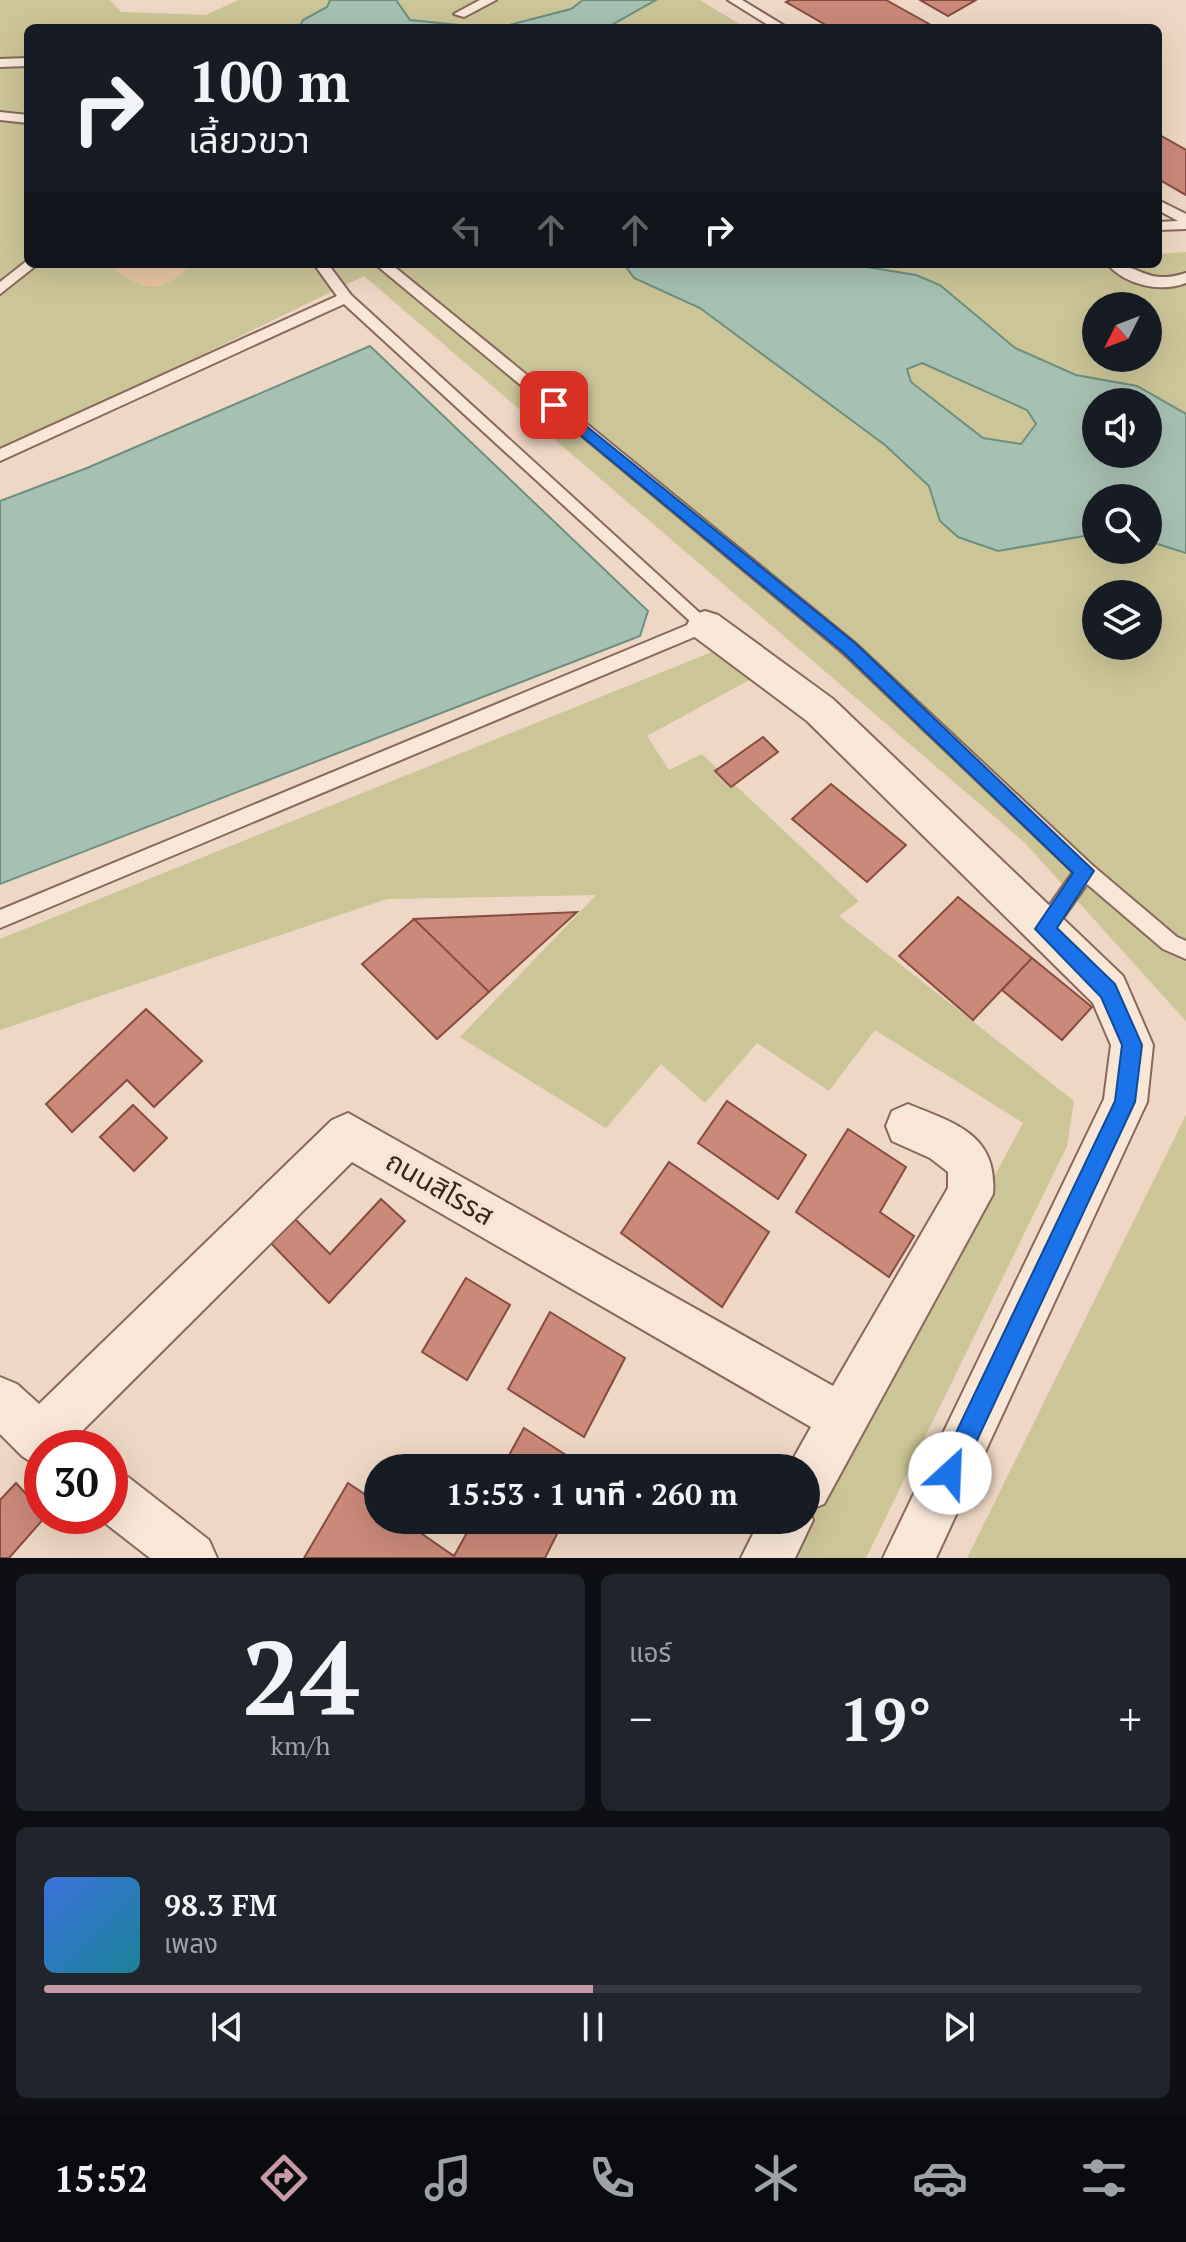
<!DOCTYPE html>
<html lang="th">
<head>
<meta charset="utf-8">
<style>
	body { margin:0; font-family:"PT Serif","Noto Sans Thai",serif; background:#20242c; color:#f1f3f6; height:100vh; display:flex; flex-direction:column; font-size:30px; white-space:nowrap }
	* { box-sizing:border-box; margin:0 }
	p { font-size:26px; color:#9ea1a6 }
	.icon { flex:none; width:44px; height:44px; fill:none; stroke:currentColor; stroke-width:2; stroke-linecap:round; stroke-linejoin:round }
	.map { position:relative; height:1558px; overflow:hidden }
	.sheet { display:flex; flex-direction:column; gap:16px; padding:16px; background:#0d0f14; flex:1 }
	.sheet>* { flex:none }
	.top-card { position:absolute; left:24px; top:24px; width:1138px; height:244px; border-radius:12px; box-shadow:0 8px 32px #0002; background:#171b24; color:#f1f3f6; overflow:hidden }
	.needle { width:52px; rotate:228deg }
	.fabs { position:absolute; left:1082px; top:292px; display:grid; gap:16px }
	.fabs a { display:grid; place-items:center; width:80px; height:80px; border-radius:50%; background:#171b24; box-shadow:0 8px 32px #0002; font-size:40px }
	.speed { position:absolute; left:24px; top:1430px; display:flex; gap:16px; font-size:40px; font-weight:700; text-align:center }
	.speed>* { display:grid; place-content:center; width:104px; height:104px; border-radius:50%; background:#171b24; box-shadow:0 8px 32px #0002; line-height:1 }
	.speed .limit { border:12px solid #d22; background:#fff; color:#111 }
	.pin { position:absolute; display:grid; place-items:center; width:68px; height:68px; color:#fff; margin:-34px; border-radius:16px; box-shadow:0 4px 12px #0006 }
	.me { position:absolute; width:88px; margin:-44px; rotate:25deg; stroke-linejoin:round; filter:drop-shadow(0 0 6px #0008) }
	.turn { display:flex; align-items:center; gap:28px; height:168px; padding:0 32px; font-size:36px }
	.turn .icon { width:104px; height:104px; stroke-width:2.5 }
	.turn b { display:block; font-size:56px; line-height:68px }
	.lanes { display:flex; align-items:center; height:76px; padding:0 32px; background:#0003; justify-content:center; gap:40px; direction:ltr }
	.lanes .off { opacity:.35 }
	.big { font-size:60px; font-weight:700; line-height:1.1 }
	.sheet .widget { flex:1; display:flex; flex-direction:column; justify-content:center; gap:12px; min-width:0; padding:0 28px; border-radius:12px; background:#20242c }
	.sheet .dial { align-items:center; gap:0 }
	.dial b { font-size:104px; line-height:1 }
	.song { display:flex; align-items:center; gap:24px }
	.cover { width:96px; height:96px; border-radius:12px; background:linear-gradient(135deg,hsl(220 70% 55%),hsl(190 70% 35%)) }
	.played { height:8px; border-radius:4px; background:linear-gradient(90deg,#c899a7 50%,#363941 50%) }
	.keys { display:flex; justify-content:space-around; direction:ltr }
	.heat { display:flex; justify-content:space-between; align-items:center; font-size:44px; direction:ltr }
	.sheet .tiles { flex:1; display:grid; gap:16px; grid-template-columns:1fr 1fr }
	.widget:last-child { grid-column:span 2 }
	.trip { position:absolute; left:364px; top:1454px; width:456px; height:80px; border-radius:40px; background:#171b24; box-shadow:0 8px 32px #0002; font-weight:700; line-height:80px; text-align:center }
	.menu { display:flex; height:128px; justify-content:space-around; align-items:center; background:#090b0e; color:#9ea1a6 }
	.menu .icon { width:56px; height:56px }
	.menu .selected { color:#c899a7 }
	.menu b { font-size:36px; color:#f1f3f6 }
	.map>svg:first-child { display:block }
	.green { fill:#ccc598; fill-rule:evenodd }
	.sand { fill:#e9c5a2 }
	.water { fill:#a6c1b2; stroke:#6d8f7e; stroke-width:2; fill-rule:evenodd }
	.building { fill:#cb897a; stroke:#874c41; stroke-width:2 }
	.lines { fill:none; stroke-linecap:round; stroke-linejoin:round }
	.lane-casing { stroke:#88685b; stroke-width:4 }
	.street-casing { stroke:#88685b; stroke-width:4 }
	.lane { fill:#f8e7d7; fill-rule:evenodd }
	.street { fill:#f8e7d7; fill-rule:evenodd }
	.route { fill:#1a73e8; stroke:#114b97; stroke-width:2 }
	.labels { text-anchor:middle; stroke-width:8; stroke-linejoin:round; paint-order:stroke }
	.near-street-label { font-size:28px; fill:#38251e; stroke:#f5e3d4 }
</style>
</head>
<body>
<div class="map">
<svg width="1186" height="1558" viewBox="0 0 1186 1558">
	<rect width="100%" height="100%" fill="#eed7c4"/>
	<path class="green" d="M0,0H110L121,12L206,15L238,0H700L746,28H28V264H624L634,278L700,308L885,445L929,486L940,521L998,551L1096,534V550H1148V541L1186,553V1021L1024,842L364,276L0,453ZM1096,594H1148V646H1096Z
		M1186,252V414L1137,386L1076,375L1015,348L977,319L848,264H1158V254ZM1096,306H1148V358H1096Z
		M922,363L1027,410L1037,424L1021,444L983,438L911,381L907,369Z
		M712,652L751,679L647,736L669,770L702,754L859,901L839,916L1074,1101L1067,1146L866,1558H789L1023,1123L875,1030L829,1091L757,1043L705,1103L661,1064L606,1128L460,1037L596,895L387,899L0,1030V939Z
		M1186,1115V1558H967Z"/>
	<path class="sand" d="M113,264H192C160,295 146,293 111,267Z"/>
	<path class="water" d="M330,0H396L410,20L489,28H299L303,20L327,7Z
		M583,0H656L606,28H497L571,9Z
		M624,264H848L916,275L940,285L1015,348L1076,375L1137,386L1186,414V553L1148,541V498H1096V534L998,551L958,537L940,521L929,486L885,445L700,308L634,278ZM922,363L1027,410L1036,424L1021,444L983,438L911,382L907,369ZM1148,402V454H1096V402Z
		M370,346L648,611L640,636L0,884V501L87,468Z"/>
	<path class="building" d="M790,0H886L931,25L831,28L786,2Z
		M920,0H976L948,16Z
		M1158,134L1186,150V195L1158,179Z
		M763,737L778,752L731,787L715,771Z
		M831,784L906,845L867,882L792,819Z
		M958,897L1032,958L973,1020L899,956Z
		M577,912L489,992L414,919Z
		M414,919L489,992L437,1039L362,964Z
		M1032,958L1092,1007L1062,1040L1002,990Z
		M146,1009L202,1061L154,1107L127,1080L72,1132L46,1104Z
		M727,1101L806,1155L778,1199L698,1143Z
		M133,1105L167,1138L134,1171L100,1137Z
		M848,1129L906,1167L880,1212L914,1236L889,1277L796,1212Z
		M669,1162L769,1232L722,1307L621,1233Z
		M381,1199L405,1221L329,1303L263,1235L286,1210L330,1254Z
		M466,1278L510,1305L467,1380L422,1352Z
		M550,1312L625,1358L584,1437L508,1389Z
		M524,1428L586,1468H502Z
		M16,1483L46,1516L9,1558H0V1500Z
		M348,1483L378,1503V1520H402L454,1556L474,1520H564L545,1558H304Z"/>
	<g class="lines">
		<g class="lane-casing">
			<path id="lane" d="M480,0H496L464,17L454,14Z
				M728,0H742L788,28H773Z
				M28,58V66L0,67V59Z
				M0,112L28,115V123L0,120Z
				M1158,200L1186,214V229L1158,230V222L1178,221L1158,210Z
				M28,260V264H38L0,294V282Z
				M314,264H328L351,295L713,625L711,630L0,928V910L692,623L344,304L0,461V449L337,296Z
				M375,264H391L855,643L1092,865L1177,937L1186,941V959L1163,949L1087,884L1051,935L1044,938L1037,935L1034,929L1037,923L1073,872L843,653Z
				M1107,264C1142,264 1145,286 1186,273V283C1159,293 1126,285 1107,264Z"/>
		</g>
		<g class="street-casing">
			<path id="street" d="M705,611L718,615L833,699L1123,976L1153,1045L1147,1102L1140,1117L936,1558H883L1104,1099L1111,1045L1093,1003L807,721L692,635L687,625L692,615Z
				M908,1104C954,1123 998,1134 993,1194L824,1504L809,1510L813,1520L795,1558H741L760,1520H806V1468H788L811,1427L352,1162L72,1441L75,1448H42V1469L22,1456L0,1434V1377L17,1384L39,1404L332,1120L348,1113L833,1386L948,1188V1172L930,1158L892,1141L886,1126L892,1111Z
				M110,1470L128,1477L209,1540L217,1558H150L96,1516H110Z"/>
		</g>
		<use href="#lane" class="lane"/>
		<use href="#street" class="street"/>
	</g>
	<path class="route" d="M554,400L855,643L1094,871L1057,928L1115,984L1142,1045L1135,1102L958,1481L950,1485L941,1481L938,1473L941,1464L1115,1101L1122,1045L1101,997L1035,929L1073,873L843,652L549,409L546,405Z"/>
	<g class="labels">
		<g class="near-street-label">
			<text transform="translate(440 1188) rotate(30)" y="10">ถนนสิโรรส</text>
		</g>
	</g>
</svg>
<div class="fabs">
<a><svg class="needle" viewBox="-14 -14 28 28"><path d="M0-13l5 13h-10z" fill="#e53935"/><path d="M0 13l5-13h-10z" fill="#9ea1a6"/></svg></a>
<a><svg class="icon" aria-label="sound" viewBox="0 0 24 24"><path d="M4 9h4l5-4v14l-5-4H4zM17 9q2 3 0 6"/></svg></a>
<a><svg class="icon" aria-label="search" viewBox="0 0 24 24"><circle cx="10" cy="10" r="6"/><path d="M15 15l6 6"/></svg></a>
<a><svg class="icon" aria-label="layers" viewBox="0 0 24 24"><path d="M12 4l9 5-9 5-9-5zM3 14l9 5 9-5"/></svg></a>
</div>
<div class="speed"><div class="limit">30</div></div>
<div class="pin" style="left:554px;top:405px;background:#d93025"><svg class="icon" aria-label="arrive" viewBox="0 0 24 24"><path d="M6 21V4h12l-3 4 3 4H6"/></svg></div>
<svg class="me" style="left:950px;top:1473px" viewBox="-20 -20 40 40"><circle r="19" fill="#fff"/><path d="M0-13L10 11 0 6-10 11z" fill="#1a73e8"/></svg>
<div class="trip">15:53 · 1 นาที · 260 m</div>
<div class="top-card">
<div class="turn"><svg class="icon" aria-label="right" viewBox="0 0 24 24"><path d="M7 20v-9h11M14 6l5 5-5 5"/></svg><div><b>100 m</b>เลี้ยวขวา</div></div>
<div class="lanes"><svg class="icon off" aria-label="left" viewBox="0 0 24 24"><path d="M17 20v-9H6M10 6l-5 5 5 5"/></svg><svg class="icon off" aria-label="ahead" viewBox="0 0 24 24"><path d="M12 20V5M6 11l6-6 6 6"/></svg><svg class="icon off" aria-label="ahead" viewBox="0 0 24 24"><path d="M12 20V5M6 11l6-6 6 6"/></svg><svg class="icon" aria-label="right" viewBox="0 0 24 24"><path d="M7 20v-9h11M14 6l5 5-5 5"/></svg></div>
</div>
</div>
<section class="sheet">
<div class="tiles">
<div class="widget dial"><b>24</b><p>km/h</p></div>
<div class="widget"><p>แอร์</p>
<div class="heat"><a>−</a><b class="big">19°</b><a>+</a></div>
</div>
<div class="widget">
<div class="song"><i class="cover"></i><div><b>98.3 FM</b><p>เพลง</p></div></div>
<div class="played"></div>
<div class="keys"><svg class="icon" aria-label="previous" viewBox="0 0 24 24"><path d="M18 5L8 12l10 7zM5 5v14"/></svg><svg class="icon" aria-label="pause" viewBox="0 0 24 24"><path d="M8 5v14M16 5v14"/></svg><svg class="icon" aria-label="next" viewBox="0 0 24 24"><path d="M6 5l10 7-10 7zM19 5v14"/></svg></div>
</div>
</div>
</section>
<nav class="menu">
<b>15:52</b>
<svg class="icon selected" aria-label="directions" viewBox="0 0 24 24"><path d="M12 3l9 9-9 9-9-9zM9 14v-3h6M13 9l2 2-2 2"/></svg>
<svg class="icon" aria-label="music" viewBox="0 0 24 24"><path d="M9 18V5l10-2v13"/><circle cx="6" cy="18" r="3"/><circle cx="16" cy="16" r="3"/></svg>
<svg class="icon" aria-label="phone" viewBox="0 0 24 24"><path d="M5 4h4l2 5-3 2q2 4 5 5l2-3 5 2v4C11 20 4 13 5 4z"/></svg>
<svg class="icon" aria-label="climate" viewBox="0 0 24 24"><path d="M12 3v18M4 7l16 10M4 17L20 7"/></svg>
<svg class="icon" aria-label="car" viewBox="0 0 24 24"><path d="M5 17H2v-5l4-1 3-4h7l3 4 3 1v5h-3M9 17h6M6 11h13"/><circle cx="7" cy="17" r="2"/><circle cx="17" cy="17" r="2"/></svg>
<svg class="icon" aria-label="filters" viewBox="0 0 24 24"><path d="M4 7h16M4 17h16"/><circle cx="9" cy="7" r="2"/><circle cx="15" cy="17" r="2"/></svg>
</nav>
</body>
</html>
